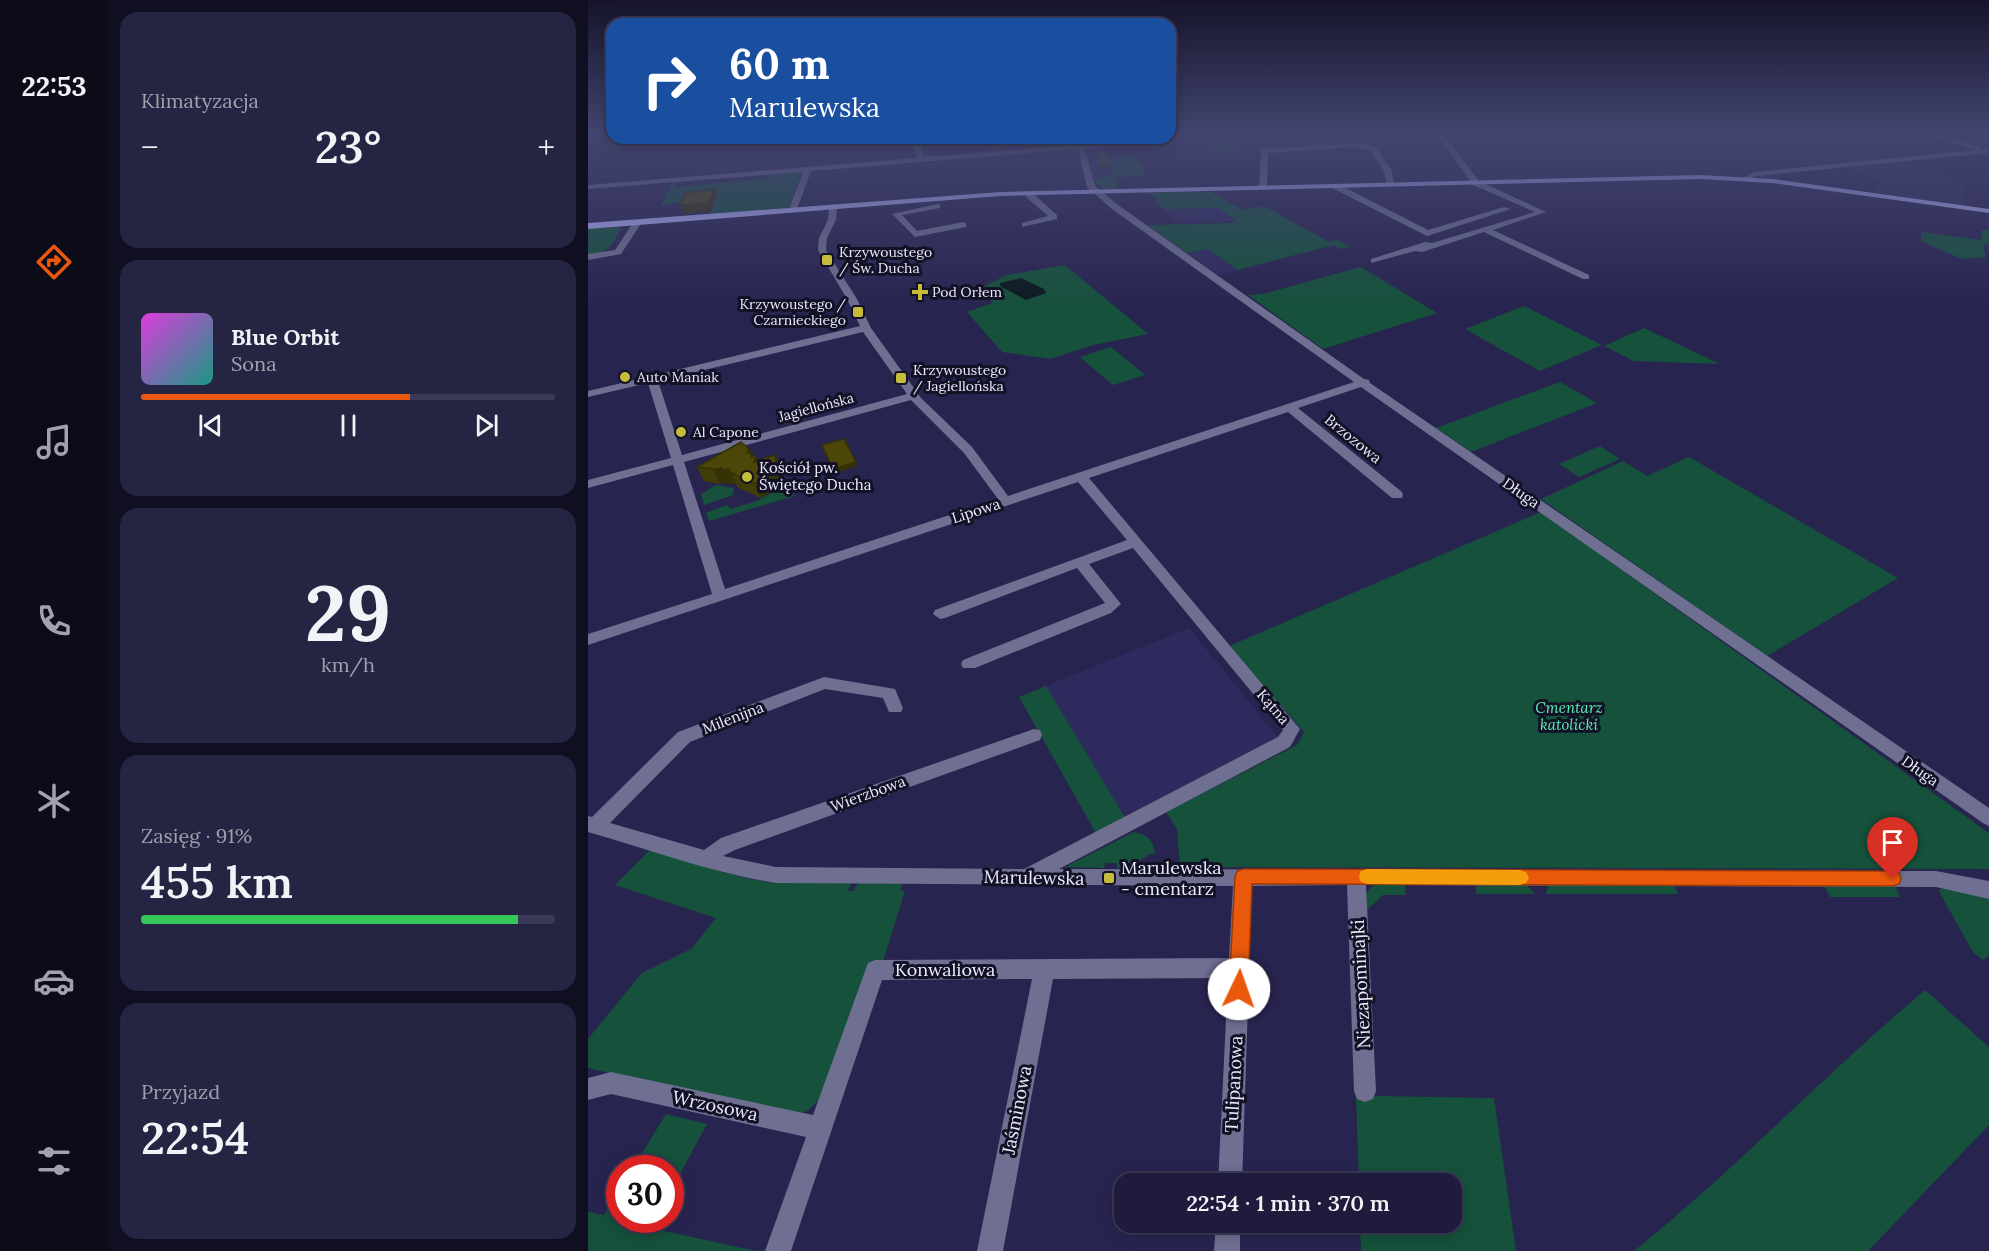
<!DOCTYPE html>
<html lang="pl">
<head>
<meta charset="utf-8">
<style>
	body { margin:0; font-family:Lora,serif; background:#262443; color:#f1f3f6; height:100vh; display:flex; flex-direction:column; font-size:22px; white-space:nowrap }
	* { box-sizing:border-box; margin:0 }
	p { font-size:20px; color:#a1a1af }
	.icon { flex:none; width:33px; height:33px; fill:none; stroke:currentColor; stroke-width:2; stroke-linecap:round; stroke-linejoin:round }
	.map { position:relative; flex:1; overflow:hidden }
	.sheet { display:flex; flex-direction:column; gap:12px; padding:12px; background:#100f21; width:480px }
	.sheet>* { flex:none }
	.hud { position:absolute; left:18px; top:18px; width:570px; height:126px; border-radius:18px; box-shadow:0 3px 15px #0003,0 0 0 2px #3c3956; background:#1a4fa0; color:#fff; overflow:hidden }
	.speed { position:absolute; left:18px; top:1155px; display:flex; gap:12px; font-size:30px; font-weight:700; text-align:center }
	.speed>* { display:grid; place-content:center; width:78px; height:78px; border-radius:50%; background:#1e1b3c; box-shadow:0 3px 15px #0003,0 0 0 2px #3c3956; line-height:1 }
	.speed .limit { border:9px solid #d22; background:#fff; color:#111 }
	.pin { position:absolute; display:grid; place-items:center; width:51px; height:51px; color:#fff; margin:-62px -26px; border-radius:50% 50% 50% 0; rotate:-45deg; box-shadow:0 0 6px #0007 }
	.pin .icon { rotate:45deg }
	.me { position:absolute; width:66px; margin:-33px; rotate:3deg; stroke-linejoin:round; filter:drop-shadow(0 0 4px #0008) }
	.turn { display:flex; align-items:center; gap:21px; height:126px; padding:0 24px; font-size:27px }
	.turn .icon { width:78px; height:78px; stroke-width:2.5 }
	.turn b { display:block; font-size:42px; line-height:51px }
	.big { font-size:45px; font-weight:600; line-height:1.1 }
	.sheet .card { flex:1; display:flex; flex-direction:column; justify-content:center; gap:9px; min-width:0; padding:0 21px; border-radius:18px; background:#262443 }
	.sheet .dial { align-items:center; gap:0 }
	.dial b { font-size:78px; line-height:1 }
	.song { display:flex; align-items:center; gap:18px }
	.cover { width:72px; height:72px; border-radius:9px; background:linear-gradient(135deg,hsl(300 70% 55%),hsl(170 70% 35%)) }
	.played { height:6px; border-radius:3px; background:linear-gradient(90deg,#ea580c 65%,#3c3956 65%) }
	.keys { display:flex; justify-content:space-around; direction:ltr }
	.heat { display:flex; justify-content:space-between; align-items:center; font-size:33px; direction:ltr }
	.charge { height:9px; border-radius:4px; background:linear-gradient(90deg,#34c759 91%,#3c3956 0) }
	.trip { position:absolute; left:526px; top:1173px; width:348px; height:60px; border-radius:18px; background:#1e1b3c; box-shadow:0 3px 15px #0003,0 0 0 2px #3c3956; font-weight:600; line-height:60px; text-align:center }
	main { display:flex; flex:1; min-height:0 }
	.tabs { display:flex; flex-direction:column; width:108px; justify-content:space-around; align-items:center; background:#0c0b18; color:#a1a1af }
	.tabs .icon { width:42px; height:42px }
	.tabs .current { color:#ea580c }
	.tabs b { font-size:27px; color:#f1f3f6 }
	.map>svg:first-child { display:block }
	.built { fill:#2f2a5d }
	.green { fill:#15513b }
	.water { fill:#0a191f }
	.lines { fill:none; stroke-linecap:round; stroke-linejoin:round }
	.minor { fill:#6f6f92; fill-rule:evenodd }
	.major { fill:#b4b2fb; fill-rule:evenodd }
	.wall { fill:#413d07 }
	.shaded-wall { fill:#353206 }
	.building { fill:#4c4708; stroke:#353206; stroke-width:1.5 }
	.route { fill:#ea580c; stroke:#983908; stroke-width:1.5 }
	.slow { fill:#f59e0b }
	.poi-dot { fill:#c6bc3c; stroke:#121125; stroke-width:2 }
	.labels { text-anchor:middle; stroke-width:6; stroke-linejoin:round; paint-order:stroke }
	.far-poi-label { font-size:14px; fill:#ebebfd; stroke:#121125; text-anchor:start }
	.far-street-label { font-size:14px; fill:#ebebfd; stroke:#121125 }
	.street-label { font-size:15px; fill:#ebebfd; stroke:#121125 }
	.poi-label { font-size:15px; fill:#ebebfd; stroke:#121125; text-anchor:start }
	.park-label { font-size:15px; font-style:italic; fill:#59efb7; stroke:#121125 }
	.near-poi-label { font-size:18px; fill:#ebebfd; stroke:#121125; text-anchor:start }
	.near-street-label { font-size:18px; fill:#ebebfd; stroke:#121125 }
</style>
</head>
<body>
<main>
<nav class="tabs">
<b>22:53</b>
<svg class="icon current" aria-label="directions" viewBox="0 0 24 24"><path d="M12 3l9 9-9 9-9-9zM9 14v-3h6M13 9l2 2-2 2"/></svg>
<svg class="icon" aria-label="music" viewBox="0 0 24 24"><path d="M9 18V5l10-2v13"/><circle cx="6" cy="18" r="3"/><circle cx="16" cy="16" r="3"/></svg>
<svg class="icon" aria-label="phone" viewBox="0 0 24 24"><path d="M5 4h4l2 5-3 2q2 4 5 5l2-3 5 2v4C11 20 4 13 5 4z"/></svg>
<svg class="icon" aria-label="climate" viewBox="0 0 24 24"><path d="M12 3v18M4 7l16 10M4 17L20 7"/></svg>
<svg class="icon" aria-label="car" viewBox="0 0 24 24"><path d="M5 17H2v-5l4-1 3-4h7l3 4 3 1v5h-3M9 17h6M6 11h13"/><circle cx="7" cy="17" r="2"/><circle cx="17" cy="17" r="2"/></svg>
<svg class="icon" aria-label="filters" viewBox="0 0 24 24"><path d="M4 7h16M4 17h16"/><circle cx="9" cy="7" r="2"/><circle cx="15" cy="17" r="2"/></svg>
</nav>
<section class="sheet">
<div class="card"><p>Klimatyzacja</p>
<div class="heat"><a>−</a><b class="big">23°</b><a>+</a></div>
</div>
<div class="card">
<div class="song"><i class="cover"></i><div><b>Blue Orbit</b><p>Sona</p></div></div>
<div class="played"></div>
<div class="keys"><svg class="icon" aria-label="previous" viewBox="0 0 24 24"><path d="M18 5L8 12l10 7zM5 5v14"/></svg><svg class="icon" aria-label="pause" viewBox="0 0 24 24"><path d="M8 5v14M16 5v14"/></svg><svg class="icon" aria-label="next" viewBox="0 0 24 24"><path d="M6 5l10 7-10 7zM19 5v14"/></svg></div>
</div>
<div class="card dial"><b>29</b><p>km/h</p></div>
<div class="card"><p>Zasięg · 91%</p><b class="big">455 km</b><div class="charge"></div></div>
<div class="card"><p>Przyjazd</p><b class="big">22:54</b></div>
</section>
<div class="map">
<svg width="1401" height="1251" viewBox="0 0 1401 1251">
	<rect width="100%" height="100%" fill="#282450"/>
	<path class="built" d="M1188,134H1212L1284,161L1221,167L1156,139Z
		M518,146L527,177L504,179L498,152L504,148Z
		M1322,160L1373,184L1377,192V206L1287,193L1290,181L1260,167Z
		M631,208L649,221L590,223L575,209Z
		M620,249L650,270L630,275L599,253Z
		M601,628L690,738L538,819L458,686Z"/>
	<path class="green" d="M631,134H676L680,139L650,141L654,150L627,152L619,144L638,142Z
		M544,155L557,169L555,176L527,177L529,189L512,188L504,179L526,177L522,158Z
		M214,172L201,207L198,208L124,215L122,212L129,195L73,206L84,183H89L87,187L184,178L185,174Z
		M623,192L654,210L676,206L741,242L749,240L762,247L753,249L745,245L650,270L620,249L599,253L559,225L643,223L648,221L631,208L575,209L566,202L570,200L560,193Z
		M33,227C25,246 21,252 0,256V229Z
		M1393,230H1401V244L1395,245L1398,257L1374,259L1333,241V232L1394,240Z
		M477,265L560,334L505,345L462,359L414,352L379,312L404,303L396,289L397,286L419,275Z
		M773,267L849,313L735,349L660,295L675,294Z
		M936,306L1014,345L952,371L877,329Z
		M1056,328L1132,364L1046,361L1016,346Z
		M523,347L557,375L525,385L492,357Z
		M972,382L1009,403L883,452L848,428Z
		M1012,446L1032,459L991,477L971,464Z
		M1101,457L1310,578L1179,656L953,499L1035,461L1059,476Z
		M199,479L207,496L121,521L118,513L139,505L143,509L171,500L194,487L190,483Z
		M128,485L146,488L145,495L116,505L113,494Z
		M953,512L1401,833V869L592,867L589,829L578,812L709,745L716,732L641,646Z
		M458,686L538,819L509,835L431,697Z
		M546,832C560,835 565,839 567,854H562L543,866L529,868V863H517L516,868L477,867Z
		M62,850L153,877L178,882L263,883L260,891H266L270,882H315L312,891H317L294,965L230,1101L219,1111L201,1116L0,1068V1039L54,973L103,949L128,918L27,885Z
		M787,883L817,884L818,895H795L778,911L777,894Z
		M961,883L1086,885L1090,894H958Z
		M889,885H939L947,894H887Z
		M1236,885H1307L1312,897H1242Z
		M1356,886L1401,897V955L1395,960L1385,952L1353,895L1351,891Z
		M1337,990L1401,1047V1125L1280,1251H1046C1148,1169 1237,1074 1337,990Z
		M789,1096L906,1098L928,1251H773L772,1223L864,1222V1184L771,1183L768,1097Z
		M78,1114L119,1124L83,1191L82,1168H45Z
		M31,1190L32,1220H67L63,1228L168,1251H0V1212L16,1215Z"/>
	<path class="water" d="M433,278L456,289L458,293L438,300L412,286V283Z"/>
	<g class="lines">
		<path class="minor" d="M608,134L582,139L579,138H582V135Z
			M849,134H855L891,181L958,212L905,230L1001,275V279H995L896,232L834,252L827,251L783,263V259L837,242L844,243L947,212L885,185Z
			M1338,134H1348L1393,147V150L1401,149V153L1168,176L1157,181L1153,179L1166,172L1387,150Z
			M266,138H282L269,141Z
			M306,138L321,141L348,138L328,143L332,146L336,157L575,138L497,149L507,186L530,205L776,379L781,380L782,383L1401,808V826L1395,823L773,387L710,408L814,492L815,495L814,498H804L700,412L501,478L712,729L702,747L471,869L1348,871L1401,881V899L1348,887L778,885L788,1091L785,1099L777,1102L769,1099L766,1091L759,885L664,886L654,1184H630L640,978L465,979L415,1251H389L444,979L294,980L203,1251H177L218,1137L23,1094L0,1100V1078L23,1072L225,1115L280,963L287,960L641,958L645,886L188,883C124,873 63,850 0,832V816L4,817L90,732L236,677L307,689L315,708L313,712H301L295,698L237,689L102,742L22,823L116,850L133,838L446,729L452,730L454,735L452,740L147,850L135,856L188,867L436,869L690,737L695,730L545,548L501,564L533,604L523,613L387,668H375L373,664L375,660L517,603L489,568L357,618L352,619L345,614L347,610L539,540L490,482L0,645V634L124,594L85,465L0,488V480L83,458L60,383L0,397V391L272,326L259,299L230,250L231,238L240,220L241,206L245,204L249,206L248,220L239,238L238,250L269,299L283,328L333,398L384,447L420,496L766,382L524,209L499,187L490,149L223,171L209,209L205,211L201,209L215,172L0,189V185L329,158L325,147ZM275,332L319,394L94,455L70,381ZM323,400L376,453L410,499L137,589L96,462Z
			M769,143L787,146L804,171L806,187L799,185L796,171L782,150L769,147L680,153L679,188L675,190L671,188L673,149Z
			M744,184H750L840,230L916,207L923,209L839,236L744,188Z
			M442,191L469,215V219L434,227V223L460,216L439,198L438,193Z
			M349,204H352V208L314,215L329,231L375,222L378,223V227L327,237L304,214Z
			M47,220L54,222L33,254L0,260V254L27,250Z
			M628,1222H652V1251H626Z"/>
		<path class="major" d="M1112,175L1184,179L1401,209V213L1184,183L1112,179L412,196L0,229V223L412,192Z"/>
	</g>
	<path class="wall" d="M161,449L163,453L170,460L187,455L193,469L194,481L191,482L193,487L173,498L149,487L148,483L141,485L140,482L132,484L116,481L109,467Z"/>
	<path class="shaded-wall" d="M522,164V167L512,168L511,165Z
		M126,189L129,197L123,211L96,214L92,205Z
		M161,449L164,455V453L167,459L168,456L174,471L159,453Z
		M187,455L193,469L194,481L191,482L193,487L173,498L167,484L183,469Z
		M268,462L269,466L247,473L245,469Z
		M134,468L141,469L148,483L141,485L140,482L132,484L125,469Z"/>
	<path class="building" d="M509,152H519L522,164L511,165Z
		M126,189L120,203L92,205L98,193Z
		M256,439L268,462L245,469L234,445Z
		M153,442L161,449L159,453H164L163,457L168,456L166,462L187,455L188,466L183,469L186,472L167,484L142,472L141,469L134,470V468L125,469L109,467Z"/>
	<linearGradient id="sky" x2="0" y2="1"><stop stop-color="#16142c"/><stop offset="0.43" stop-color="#42456f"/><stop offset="1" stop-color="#42456f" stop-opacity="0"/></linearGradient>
	<rect width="1401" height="309" fill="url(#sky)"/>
	<path class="route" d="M655,869L1305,871L1311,873L1313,879L1311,884L1305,886L664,884L660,989L657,996L651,998L644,996L641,989L647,877L649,871Z"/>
	<path class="slow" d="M779,869L932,870L938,872L941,878L938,883L932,885L779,884L773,882L771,877L773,871Z"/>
	<g class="poi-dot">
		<rect x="233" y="254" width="12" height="12" rx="3"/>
		<path d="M329 283h6v6h6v6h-6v6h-6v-6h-6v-6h6z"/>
		<rect x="264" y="306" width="12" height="12" rx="3"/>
		<circle cx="37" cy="377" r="6"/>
		<rect x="307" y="372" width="12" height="12" rx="3"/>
		<circle cx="93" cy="432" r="6"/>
		<circle cx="159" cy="477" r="6"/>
		<rect x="515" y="872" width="12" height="12" rx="3"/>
	</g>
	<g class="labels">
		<g class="far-poi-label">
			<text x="251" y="257">Krzywoustego<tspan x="251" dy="16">/ Św. Ducha</tspan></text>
			<text x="344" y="297">Pod Orłem</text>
			<text x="258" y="309" text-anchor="end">Krzywoustego /<tspan x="258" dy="16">Czarnieckiego</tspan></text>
			<text x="325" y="375">Krzywoustego<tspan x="325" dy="16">/ Jagiellońska</tspan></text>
			<text x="49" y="382">Auto Maniak</text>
			<text x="105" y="437">Al Capone</text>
		</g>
		<g class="far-street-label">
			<text transform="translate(228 407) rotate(-15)" y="5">Jagiellońska</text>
		</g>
		<g class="street-label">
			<text transform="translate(765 439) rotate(39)" y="5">Brzozowa</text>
			<text transform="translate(933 493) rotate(35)" y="5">Długa</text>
			<text transform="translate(388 511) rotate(-18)" y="5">Lipowa</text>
			<text transform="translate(685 707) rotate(49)" y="5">Kątna</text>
			<text transform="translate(145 718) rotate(-21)" y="5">Milenijna</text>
			<text transform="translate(1332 771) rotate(35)" y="5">Długa</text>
			<text transform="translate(280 794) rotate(-20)" y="5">Wierzbowa</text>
		</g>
		<g class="poi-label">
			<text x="171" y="473">Kościół pw.<tspan x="171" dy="17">Świętego Ducha</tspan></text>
		</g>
		<g class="park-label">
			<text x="981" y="713">Cmentarz<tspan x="981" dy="17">katolicki</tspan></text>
		</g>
		<g class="near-poi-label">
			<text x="533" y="874">Marulewska<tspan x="533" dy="21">- cmentarz</tspan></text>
		</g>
		<g class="near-street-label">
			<text transform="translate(446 878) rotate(1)" y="6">Marulewska</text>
			<text x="357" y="976">Konwaliowa</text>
			<text transform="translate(773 984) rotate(-93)" y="6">Niezapominajki</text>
			<text transform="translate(646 1084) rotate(-87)" y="6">Tulipanowa</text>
			<text transform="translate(127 1106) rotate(12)" y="6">Wrzosowa</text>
			<text transform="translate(429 1110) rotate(-79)" y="6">Jaśminowa</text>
		</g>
	</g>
</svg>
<div class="speed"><div class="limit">30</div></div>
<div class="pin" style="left:1305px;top:879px;background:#d93025"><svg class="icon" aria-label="arrive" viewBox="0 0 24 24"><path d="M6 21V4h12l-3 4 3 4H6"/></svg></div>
<svg class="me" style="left:651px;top:989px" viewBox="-20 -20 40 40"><circle r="19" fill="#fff"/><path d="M0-13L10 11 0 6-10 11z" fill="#ea580c"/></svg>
<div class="trip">22:54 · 1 min · 370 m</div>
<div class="hud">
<div class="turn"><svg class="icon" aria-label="right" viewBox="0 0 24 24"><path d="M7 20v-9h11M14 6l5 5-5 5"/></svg><div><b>60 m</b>Marulewska</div></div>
</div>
</div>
</main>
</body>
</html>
